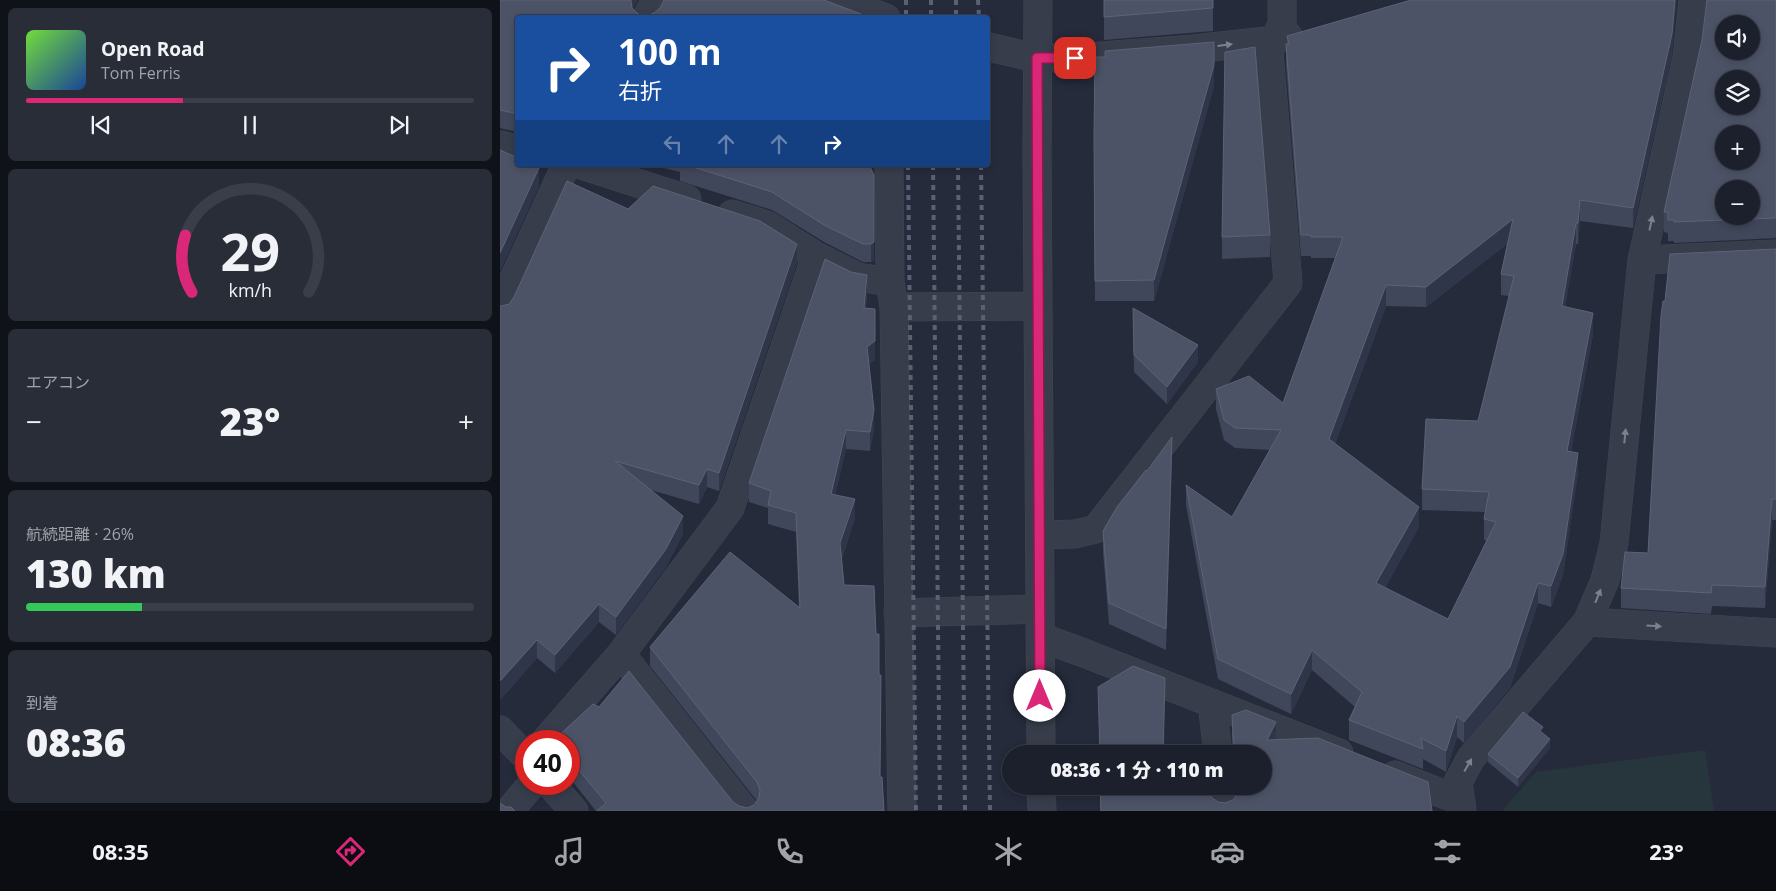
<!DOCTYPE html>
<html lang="ja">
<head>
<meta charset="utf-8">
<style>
	body { margin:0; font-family:"Open Sans","Noto Sans JP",sans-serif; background:#292d38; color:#f1f3f6; height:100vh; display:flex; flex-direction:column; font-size:19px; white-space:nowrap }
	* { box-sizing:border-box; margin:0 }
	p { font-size:16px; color:#a0a3a9 }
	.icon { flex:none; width:28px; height:28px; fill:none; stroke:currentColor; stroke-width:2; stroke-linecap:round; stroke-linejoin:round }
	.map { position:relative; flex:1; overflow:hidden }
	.drawer { display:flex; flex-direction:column; gap:8px; padding:8px; background:#0f1218; width:500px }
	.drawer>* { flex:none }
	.guide { position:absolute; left:15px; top:15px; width:475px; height:152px; border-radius:5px; box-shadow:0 2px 8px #0003,0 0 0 1px #3a3e48; background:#1a4fa0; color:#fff; overflow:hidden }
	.tools { position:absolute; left:1215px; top:15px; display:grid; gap:10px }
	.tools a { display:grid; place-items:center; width:45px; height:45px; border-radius:50%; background:#1c202c; box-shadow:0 2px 8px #0003,0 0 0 1px #3a3e48; font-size:25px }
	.speed { position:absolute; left:15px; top:730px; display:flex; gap:10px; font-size:25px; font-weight:700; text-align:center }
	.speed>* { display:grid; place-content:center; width:65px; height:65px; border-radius:50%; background:#1c202c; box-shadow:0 2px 8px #0003,0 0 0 1px #3a3e48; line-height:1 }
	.speed .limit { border:8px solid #d22; background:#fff; color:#111 }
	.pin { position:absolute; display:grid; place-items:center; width:42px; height:42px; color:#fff; margin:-21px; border-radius:10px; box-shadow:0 2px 8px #0006 }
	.me { position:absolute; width:55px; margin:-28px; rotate:0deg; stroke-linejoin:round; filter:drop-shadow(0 0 4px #0008) }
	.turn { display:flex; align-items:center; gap:18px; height:105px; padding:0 20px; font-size:22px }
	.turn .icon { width:65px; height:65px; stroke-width:2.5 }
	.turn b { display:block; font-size:35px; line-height:42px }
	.lanes { display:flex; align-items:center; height:48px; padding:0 20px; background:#0003; justify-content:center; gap:25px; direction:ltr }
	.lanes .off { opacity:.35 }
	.big { font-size:38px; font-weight:800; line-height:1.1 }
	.drawer .card { flex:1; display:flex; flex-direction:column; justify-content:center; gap:8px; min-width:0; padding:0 18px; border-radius:8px; background:#292d38 }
	.drawer .dial { align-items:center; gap:0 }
	.dial svg { height:130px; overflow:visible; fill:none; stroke:#3a3e48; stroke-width:7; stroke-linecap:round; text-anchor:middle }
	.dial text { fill:#f1f3f6; stroke:none }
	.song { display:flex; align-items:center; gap:15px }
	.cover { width:60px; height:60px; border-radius:8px; background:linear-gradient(135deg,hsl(100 70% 55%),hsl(220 70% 35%)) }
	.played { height:5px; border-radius:2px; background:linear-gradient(90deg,#db2777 35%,#3a3e48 35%) }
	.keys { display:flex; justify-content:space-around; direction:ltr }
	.heat { display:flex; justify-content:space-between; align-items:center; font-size:28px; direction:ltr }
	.charge { height:8px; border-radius:4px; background:linear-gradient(90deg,#34c759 26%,#3a3e48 0) }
	.trip { position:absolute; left:502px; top:745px; width:270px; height:50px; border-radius:25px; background:#1c202c; box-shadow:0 2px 8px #0003,0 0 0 1px #3a3e48; font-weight:800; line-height:50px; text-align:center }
	.tab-bar { display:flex; height:80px; justify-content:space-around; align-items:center; background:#0b0d12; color:#a0a3a9 }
	.tab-bar .icon { width:35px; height:35px }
	.tab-bar .on { color:#db2777 }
	.tab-bar b { font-size:22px; color:#f1f3f6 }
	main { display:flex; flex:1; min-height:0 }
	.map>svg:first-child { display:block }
	.green { fill:#27363c }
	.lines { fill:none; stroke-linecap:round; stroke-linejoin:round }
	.minor-casing { stroke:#414654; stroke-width:29 }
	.minor { stroke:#383d4b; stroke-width:28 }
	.rail { stroke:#5b6172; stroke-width:4; stroke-dasharray:5 5; stroke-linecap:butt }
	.wall { fill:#40475a; fill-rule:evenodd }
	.shaded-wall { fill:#303649 }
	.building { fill:#4c5366; stroke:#5c6375; fill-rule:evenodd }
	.oneway { fill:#7c818f }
	.route-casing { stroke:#8e194d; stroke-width:12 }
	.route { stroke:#db2777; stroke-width:9 }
</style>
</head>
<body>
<main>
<section class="drawer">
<div class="card">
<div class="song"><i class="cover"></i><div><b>Open Road</b><p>Tom Ferris</p></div></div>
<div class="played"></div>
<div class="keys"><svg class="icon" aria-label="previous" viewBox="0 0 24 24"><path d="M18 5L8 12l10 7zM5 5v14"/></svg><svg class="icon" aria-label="pause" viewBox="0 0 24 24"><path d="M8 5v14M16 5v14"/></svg><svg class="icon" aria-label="next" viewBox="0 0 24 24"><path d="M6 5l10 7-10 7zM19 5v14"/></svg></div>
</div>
<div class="card dial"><svg viewBox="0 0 100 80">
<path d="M14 69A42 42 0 1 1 86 69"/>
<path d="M14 69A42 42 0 0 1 10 34" stroke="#db2777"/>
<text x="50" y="56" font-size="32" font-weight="700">29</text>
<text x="50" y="72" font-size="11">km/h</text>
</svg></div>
<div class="card"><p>エアコン</p>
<div class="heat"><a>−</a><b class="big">23°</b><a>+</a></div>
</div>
<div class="card"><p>航続距離 · 26%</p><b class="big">130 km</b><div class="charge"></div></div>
<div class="card"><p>到着</p><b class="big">08:36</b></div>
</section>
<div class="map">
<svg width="1276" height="811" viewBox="0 0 1276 811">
	<rect width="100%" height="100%" fill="#252b3b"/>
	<path class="green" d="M1205,750L1214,811H1002L1036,772Z"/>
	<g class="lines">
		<g class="minor-casing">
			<path id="minor" d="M339,0L386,18
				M538,0L537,153L541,754
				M146,18L156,0
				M488,47L537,58H575L693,49L775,40L788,36
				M0,145L18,149
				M81,165L187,199
				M389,165L390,282L394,307L402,811
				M232,214L267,225L316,256L358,277L390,282
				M1142,260L1276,254
				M394,307L538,306
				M0,309L66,165
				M540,535L575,534L596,529L788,283L769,51L782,24V0
				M398,613L540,609
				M1087,622L1276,633
				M540,637L584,653L839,753
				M121,654L245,811
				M712,703L718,754
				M0,730L26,757
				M45,741L121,654L230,508L316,256
				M895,775L961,801
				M50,784L74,811
				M541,786L542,811
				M721,786L724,811
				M9,811L32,784
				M962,811L958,782L971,758L1087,622L1105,580L1114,543L1142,260L1187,57L1193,0"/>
		</g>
		<use href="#minor" class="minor"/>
		<path class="rail" d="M406,0V18
			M431,0V18
			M456,0V18
			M478,0L479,18
			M408,165L416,811
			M433,165L440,811
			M458,165L465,811
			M481,165L490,811"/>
	</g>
	<path class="wall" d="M0,0L133,9L138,14L147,16L369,17L18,18V132L0,128Z
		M604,0H713V31L604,40Z
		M1276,0V238L1174,243V241H1168V233L1164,232V212L1202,40Z
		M787,36L1172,54L1133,228L1080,221L1078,244H1076L1065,307L1093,334L1071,451L1078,473L1063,575L1051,607L1038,603L1010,688L964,743L957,737L946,772L923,759V769L849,740V720L855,707L812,670L791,714L718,679L686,505V485L732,517L770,450L735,448L724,440L716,409V389L783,403L835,258H811V256H801L786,65V44H787ZM1007,244L1001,274V295L1009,296L978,421L922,489V510L985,512L984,519V540L987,541L948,619L885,588L919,527L835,444L886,306L926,307Z
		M714,86L654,301H595L594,155Z
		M152,165H369L374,260L371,262H363L324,242L272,210L180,181V172Z
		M128,209L297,263L219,491L207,487L199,504L151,490L183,534L166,567L116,635L99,622L55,673L37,658L0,700V306H2L9,304Z
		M770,235V257L722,259V237Z
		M1276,249V520H1272L1265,608L1212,606L1211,614L1121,608V588L1148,553L1165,301Z
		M325,259L351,272L367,275V294L366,308L375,309V360L369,364L374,410V429L370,451L346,449L335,495L355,499V518L342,558L344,585L374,586L376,634H379V675H381L380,777H382L384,811H96L69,777V741H54V740L93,704L99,707L129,671L233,802L239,806L247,808L254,805L257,801L150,666V647L230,552L299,608L296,532L268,524V508L249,502V483Z
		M633,308L698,362L667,404L634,372Z
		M672,458L666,650L609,624L603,552V531Z
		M732,715L776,740L932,811H600V786H709L711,797L718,802L725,803L733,800L738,793L737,786H764V754H732Z
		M1043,733L1050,748L1018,787L988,762V754Z"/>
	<path class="shaded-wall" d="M131,0H138L132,10Z
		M1175,0H1177L1172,54L1133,228V208Z
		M714,65V86L654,301V280Z
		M39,168V187L0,272V253Z
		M1080,200V221L1078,244V223Z
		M1013,219V239L926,307V287Z
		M1076,223V244L1062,327V306Z
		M374,242V260L371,262V244Z
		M297,244V263L219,491V473Z
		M367,275V294L364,327V308Z
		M886,285V306L829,460V439Z
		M1093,313V334L1067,471V451Z
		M375,328V360L367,366V347Z
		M698,345V362L667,404V387Z
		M374,410V429L370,451V432Z
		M346,430V449L331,513V494Z
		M672,437V458L666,650V629Z
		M1078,453V473L1063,575L1051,607V586Z
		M207,469V487L199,504V485Z
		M355,499V518L340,562V543Z
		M1272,499V520L1265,608V587Z
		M919,507V527L876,604V583Z
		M183,516V534L166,567L116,635V617Z
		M1038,583V603L1010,688L964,743V722Z
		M99,604V622L55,673V655Z
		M37,640V658L0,700V681Z
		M812,650V670L791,714V694Z
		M665,678L664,754H663Z
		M957,716V737L946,772V751Z
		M776,722V745L767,740Z
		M1050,739V748L1018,787V778Z"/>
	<path class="building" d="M0,0H131L132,8L138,14L147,16L154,13L160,8L164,0H324L369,17L18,18V114L0,110Z
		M604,0H713V8L604,17Z
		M911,0H1175L1172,34L1133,208L1080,200L1078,223H1076L1062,306L1093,313L1067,451L1078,453L1063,554L1051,586L1038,583L1010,667L964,722L957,716L946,751L921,738L923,749L849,720L862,692L812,650L791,694L718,659L686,485L732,517L781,430L735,428L724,420L716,389L749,376L783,403L843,237H811V235H801L786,44H789L787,36ZM1013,219L1001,274L1014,276L978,421L926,419L922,489L989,492L984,519L996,522L948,619L876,583L919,507L829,439L886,285L926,287Z
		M1207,0H1276V218L1174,222V220H1168V212H1164L1202,40ZM1224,24H1251V51H1224ZM1224,79H1251V106H1224ZM1224,134H1251V161H1224ZM1224,189H1251V216H1224Z
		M714,42V65L654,280L595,281L594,135L595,57H605V51Z
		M755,47L770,235L722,237L725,52Z
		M0,150L18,158V165H32L39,168L0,253Z
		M187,165H369L374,175V242L371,244H363L324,225L272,192Z
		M67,181L128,209L153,186L260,221L297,244L219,473L207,469L199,485L115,461L183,516L166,549L116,617L99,604L55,655L37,640L0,681V306H2L9,304L14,297Z
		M1276,249V499H1272L1265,587L1212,585L1211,593L1121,588L1125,552L1148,553L1161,316L1163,301H1165L1170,254Z
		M325,259L351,272L367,275L364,308L375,309V341L367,347L374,410L370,432L346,430L331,494L355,499L340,543L344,585L374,586L376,634H379V675H381L380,777H382L384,811H97L106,803L69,758V741H55L54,740L93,704L99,707L129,671L233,802L239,806L247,808L254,805L259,798L260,790L257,782L150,647L230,552L300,608L296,513L268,505L271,491L249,483Z
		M633,308L698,345L667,387L634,355Z
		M672,437L666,629L609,603L603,531L617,507L646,470L647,471Z
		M633,666L665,678L663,754H600L598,687Z
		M746,710L776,722L767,740L818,738L928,782L932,811H601L600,786H709L711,797L718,802L725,803L733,800L738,793L739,786H764V754H736L733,736L732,715Z
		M1023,712L1043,727L1040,731L1050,739L1018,778L988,754Z
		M0,803L6,807H11L15,811H0Z"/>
	<defs><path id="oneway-solid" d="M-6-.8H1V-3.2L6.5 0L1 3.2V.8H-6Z" transform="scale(1.25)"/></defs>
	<g class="oneway">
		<use href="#oneway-solid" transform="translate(725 45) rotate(-7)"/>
		<use href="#oneway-solid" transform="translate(1151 223) rotate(-78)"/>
		<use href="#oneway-solid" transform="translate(1125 436) rotate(-84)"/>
		<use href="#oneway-solid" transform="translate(1098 596) rotate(-68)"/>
		<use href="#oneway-solid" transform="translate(1154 626) rotate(3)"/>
		<use href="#oneway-solid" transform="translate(968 765) rotate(-60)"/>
	</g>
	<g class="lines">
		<g class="route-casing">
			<path id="route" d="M540,696L537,58H575"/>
		</g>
		<use href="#route" class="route"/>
	</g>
</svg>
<div class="tools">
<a><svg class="icon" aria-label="sound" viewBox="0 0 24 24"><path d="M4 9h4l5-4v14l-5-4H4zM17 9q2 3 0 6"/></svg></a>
<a><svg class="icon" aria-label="layers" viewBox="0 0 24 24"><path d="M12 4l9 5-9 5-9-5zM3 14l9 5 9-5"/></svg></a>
<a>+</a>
<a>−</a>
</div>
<div class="speed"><div class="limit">40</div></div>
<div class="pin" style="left:575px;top:58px;background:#d93025"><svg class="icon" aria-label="arrive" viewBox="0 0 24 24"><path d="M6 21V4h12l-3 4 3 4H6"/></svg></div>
<svg class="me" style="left:540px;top:696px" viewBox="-20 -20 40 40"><circle r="19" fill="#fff"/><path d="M0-13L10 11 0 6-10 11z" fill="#db2777"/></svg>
<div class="trip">08:36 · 1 分 · 110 m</div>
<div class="guide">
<div class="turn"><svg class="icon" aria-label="right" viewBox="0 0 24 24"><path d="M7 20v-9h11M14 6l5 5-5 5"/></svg><div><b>100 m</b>右折</div></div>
<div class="lanes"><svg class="icon off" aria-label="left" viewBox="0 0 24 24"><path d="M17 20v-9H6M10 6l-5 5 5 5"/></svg><svg class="icon off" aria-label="ahead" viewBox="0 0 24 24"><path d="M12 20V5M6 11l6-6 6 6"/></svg><svg class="icon off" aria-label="ahead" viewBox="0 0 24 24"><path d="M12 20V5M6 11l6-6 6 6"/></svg><svg class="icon" aria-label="right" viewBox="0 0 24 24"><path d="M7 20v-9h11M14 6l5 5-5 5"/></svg></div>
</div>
</div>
</main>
<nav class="tab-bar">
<b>08:35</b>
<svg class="icon on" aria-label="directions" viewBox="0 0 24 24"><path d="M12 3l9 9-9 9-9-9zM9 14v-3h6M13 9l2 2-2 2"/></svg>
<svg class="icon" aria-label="music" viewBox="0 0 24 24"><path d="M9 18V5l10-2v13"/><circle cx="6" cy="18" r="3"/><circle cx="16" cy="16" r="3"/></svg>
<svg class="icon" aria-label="phone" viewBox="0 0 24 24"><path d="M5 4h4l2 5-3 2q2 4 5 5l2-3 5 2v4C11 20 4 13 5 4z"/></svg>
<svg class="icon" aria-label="climate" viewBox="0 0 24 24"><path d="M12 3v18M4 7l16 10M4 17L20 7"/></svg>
<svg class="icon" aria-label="car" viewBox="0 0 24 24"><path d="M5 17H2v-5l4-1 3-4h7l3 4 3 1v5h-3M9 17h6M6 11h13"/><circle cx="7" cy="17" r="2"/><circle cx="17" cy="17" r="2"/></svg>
<svg class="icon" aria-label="filters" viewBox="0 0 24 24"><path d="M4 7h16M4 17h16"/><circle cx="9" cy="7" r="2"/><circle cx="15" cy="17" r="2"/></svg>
<b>23°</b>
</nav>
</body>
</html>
